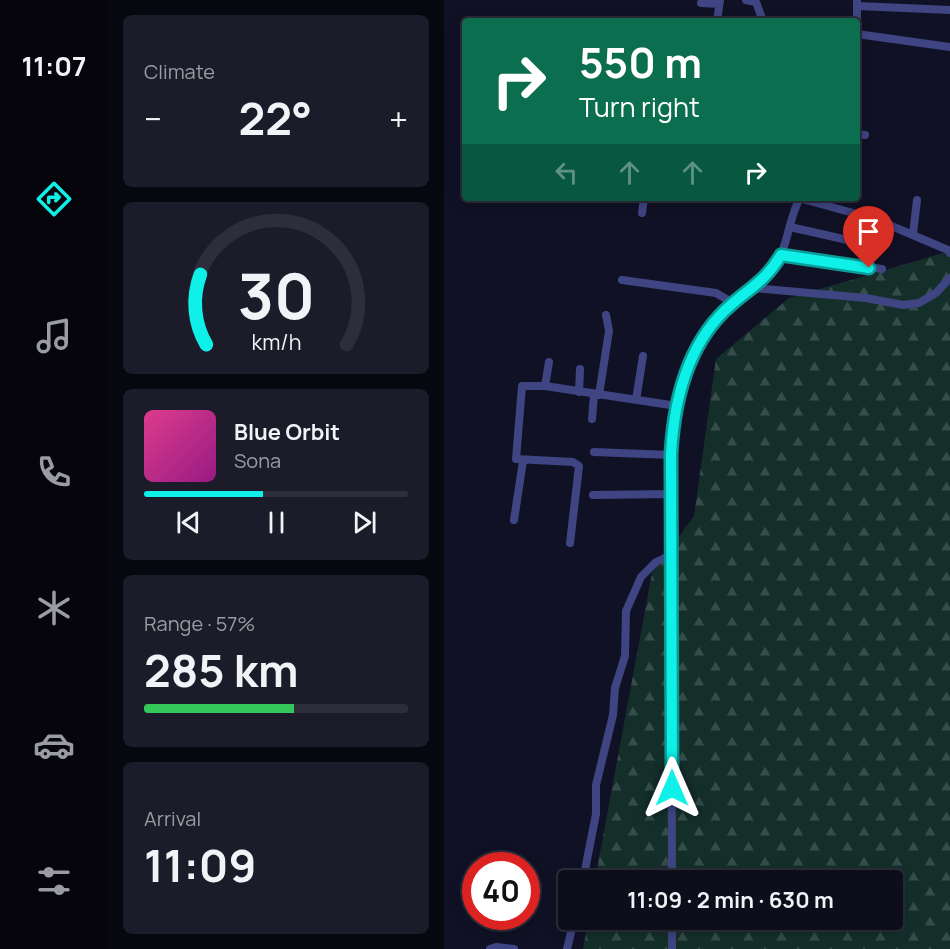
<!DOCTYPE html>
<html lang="en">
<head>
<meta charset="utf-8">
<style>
	body { margin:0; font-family:Manrope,sans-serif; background:#1b1b29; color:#f1f3f6; height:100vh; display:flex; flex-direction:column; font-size:22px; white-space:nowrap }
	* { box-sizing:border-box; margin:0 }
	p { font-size:20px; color:#9a9ca3 }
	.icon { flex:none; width:33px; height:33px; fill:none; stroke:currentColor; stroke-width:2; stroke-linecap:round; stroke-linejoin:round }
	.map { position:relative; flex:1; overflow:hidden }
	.sheet { display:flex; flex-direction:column; gap:15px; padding:15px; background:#07070f; width:336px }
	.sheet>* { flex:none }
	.top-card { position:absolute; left:18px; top:18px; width:398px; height:183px; border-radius:6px; box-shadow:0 3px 15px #0003,0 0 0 2px #2d2d3b; background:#0b6e4f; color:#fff; overflow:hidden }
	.speed { position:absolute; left:18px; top:852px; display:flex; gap:12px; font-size:30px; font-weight:700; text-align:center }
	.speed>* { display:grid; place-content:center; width:78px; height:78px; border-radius:50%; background:#0d0d1c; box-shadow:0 3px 15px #0003,0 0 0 2px #2d2d3b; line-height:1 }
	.speed .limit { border:9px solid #d22; background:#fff; color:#111 }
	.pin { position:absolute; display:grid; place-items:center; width:51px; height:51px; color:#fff; margin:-62px -26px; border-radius:50% 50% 50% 0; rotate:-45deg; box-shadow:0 0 6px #0007 }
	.pin .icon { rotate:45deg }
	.me { position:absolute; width:66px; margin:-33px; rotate:0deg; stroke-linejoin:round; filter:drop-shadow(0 0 4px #0008) }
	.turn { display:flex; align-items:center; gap:21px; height:126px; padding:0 18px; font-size:27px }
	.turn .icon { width:78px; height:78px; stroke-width:2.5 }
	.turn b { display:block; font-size:42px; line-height:51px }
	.lanes { display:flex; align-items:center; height:57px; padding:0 18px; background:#0003; justify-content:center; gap:30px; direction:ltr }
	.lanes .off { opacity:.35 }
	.big { font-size:45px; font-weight:700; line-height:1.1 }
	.sheet .card { flex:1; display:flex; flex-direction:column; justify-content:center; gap:9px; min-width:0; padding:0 21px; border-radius:9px; background:#1b1b29 }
	.sheet .dial { align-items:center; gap:0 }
	.dial svg { height:156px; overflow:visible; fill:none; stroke:#2d2d3b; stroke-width:7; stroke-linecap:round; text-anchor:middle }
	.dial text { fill:#f1f3f6; stroke:none }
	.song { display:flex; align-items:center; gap:18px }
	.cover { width:72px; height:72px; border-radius:9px; background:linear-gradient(135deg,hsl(330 70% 55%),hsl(310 70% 35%)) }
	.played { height:6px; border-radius:3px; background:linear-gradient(90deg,#0ff1e8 45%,#2d2d3b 45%) }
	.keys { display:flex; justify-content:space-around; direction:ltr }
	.heat { display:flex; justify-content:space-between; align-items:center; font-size:33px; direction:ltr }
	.charge { height:9px; border-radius:4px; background:linear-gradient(90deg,#34c759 57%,#2d2d3b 0) }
	.trip { position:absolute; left:114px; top:870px; width:345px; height:60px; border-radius:6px; background:#0d0d1c; box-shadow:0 3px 15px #0003,0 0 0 2px #2d2d3b; font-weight:700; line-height:60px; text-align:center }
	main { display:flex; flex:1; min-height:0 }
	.dock { display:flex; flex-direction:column; width:108px; justify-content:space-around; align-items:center; background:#05050b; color:#9a9ca3 }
	.dock .icon { width:42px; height:42px }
	.dock .selected { color:#0ff1e8 }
	.dock b { font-size:27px; color:#f1f3f6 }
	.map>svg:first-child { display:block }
	.forest { fill:url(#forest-firs) }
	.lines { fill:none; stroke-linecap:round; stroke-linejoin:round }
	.minor { stroke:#3e4582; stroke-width:8 }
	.route-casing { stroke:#0a9d97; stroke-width:15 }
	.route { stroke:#0ff1e8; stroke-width:10 }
</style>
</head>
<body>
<main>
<nav class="dock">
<b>11:07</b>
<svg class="icon selected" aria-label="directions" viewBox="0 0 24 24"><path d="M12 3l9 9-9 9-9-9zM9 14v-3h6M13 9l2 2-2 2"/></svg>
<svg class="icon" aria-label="music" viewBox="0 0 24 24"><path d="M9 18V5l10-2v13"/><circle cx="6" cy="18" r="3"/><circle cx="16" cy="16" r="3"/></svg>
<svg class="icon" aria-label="phone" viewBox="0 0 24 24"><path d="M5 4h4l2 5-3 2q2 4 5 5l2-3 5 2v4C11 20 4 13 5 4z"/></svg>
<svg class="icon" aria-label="climate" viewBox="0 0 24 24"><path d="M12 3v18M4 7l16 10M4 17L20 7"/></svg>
<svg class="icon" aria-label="car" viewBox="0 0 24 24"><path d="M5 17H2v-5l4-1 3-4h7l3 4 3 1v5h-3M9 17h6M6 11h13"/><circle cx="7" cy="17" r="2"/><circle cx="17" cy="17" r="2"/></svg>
<svg class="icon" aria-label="filters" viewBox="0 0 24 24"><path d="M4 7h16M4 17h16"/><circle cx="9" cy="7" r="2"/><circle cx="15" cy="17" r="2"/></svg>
</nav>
<section class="sheet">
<div class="card"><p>Climate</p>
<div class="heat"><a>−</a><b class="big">22°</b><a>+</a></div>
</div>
<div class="card dial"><svg viewBox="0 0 100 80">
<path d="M14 69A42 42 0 1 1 86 69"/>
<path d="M14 69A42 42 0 0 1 11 33" stroke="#0ff1e8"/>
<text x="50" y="56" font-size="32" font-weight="700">30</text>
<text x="50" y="72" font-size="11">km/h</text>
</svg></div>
<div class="card">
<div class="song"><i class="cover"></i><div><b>Blue Orbit</b><p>Sona</p></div></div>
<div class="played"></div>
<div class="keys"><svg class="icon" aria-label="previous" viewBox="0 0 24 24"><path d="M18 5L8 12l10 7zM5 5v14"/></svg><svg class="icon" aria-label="pause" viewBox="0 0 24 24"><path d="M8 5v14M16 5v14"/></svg><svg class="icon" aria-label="next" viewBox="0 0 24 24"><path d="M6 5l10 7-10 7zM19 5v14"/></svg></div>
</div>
<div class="card"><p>Range · 57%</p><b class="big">285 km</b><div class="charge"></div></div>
<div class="card"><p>Arrival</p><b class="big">11:09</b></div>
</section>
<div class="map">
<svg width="506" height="949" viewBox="0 0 506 949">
	<defs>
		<pattern id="forest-firs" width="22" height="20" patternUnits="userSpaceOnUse" patternTransform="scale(1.5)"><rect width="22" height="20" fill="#142f2a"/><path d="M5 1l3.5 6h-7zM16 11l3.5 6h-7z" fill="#354c4a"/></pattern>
	</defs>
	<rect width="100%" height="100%" fill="#111126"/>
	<path class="forest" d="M506,251V949H139L144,920H448V880H151L208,573L250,516L272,359L345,298Z"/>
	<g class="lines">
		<path class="minor" d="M302,0L312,2L319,21
			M257,3L275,4
			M414,6L506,10
			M273,21L276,0
			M413,34L506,47
			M413,37V0
			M412,134L421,135
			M355,198L431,219L504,250L506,253
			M198,213L200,198
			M346,227L417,243
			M469,234L473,200
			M337,255L438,269
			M178,280L272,293L289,303
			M310,288L422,298L459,305L475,303L492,293L506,278
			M101,386L105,362
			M135,392L136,369
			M155,395L165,331L162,315
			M192,400L199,356
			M148,419L150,395
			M150,452L227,455
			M149,495L227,494
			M70,520L79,461
			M126,543L135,466L129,462L72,459L78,386H101L233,406
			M139,880L152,814V785L169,715L171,688L181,656L182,611L197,577L212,562L227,555
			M228,880L227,455C229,419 238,371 256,340C262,328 273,318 283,309C298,294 317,284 330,266C345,246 344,219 356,198
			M228,920V949
			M46,949L52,947L70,949
			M123,949L130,920"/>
	</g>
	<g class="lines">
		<g class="route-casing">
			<path id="route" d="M228,788L227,454C230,399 244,341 288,304C309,286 322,280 337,255L425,268"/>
		</g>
		<use href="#route" class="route"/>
	</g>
</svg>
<div class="speed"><div class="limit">40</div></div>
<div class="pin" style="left:425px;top:268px;background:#d93025"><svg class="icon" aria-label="arrive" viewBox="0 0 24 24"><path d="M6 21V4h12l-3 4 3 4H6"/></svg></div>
<svg class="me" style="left:228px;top:788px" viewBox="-20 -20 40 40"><path d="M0-17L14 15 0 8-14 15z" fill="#0ff1e8" stroke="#fff" stroke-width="4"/></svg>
<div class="trip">11:09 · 2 min · 630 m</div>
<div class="top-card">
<div class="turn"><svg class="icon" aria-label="right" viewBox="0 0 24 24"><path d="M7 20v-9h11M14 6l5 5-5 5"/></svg><div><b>550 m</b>Turn right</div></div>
<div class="lanes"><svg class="icon off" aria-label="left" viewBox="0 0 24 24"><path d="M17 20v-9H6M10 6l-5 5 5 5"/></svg><svg class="icon off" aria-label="ahead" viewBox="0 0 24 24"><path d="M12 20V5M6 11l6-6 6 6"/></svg><svg class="icon off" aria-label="ahead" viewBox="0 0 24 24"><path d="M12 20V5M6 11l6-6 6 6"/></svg><svg class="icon" aria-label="right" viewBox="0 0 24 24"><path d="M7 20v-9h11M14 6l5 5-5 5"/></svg></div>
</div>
</div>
</main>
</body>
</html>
